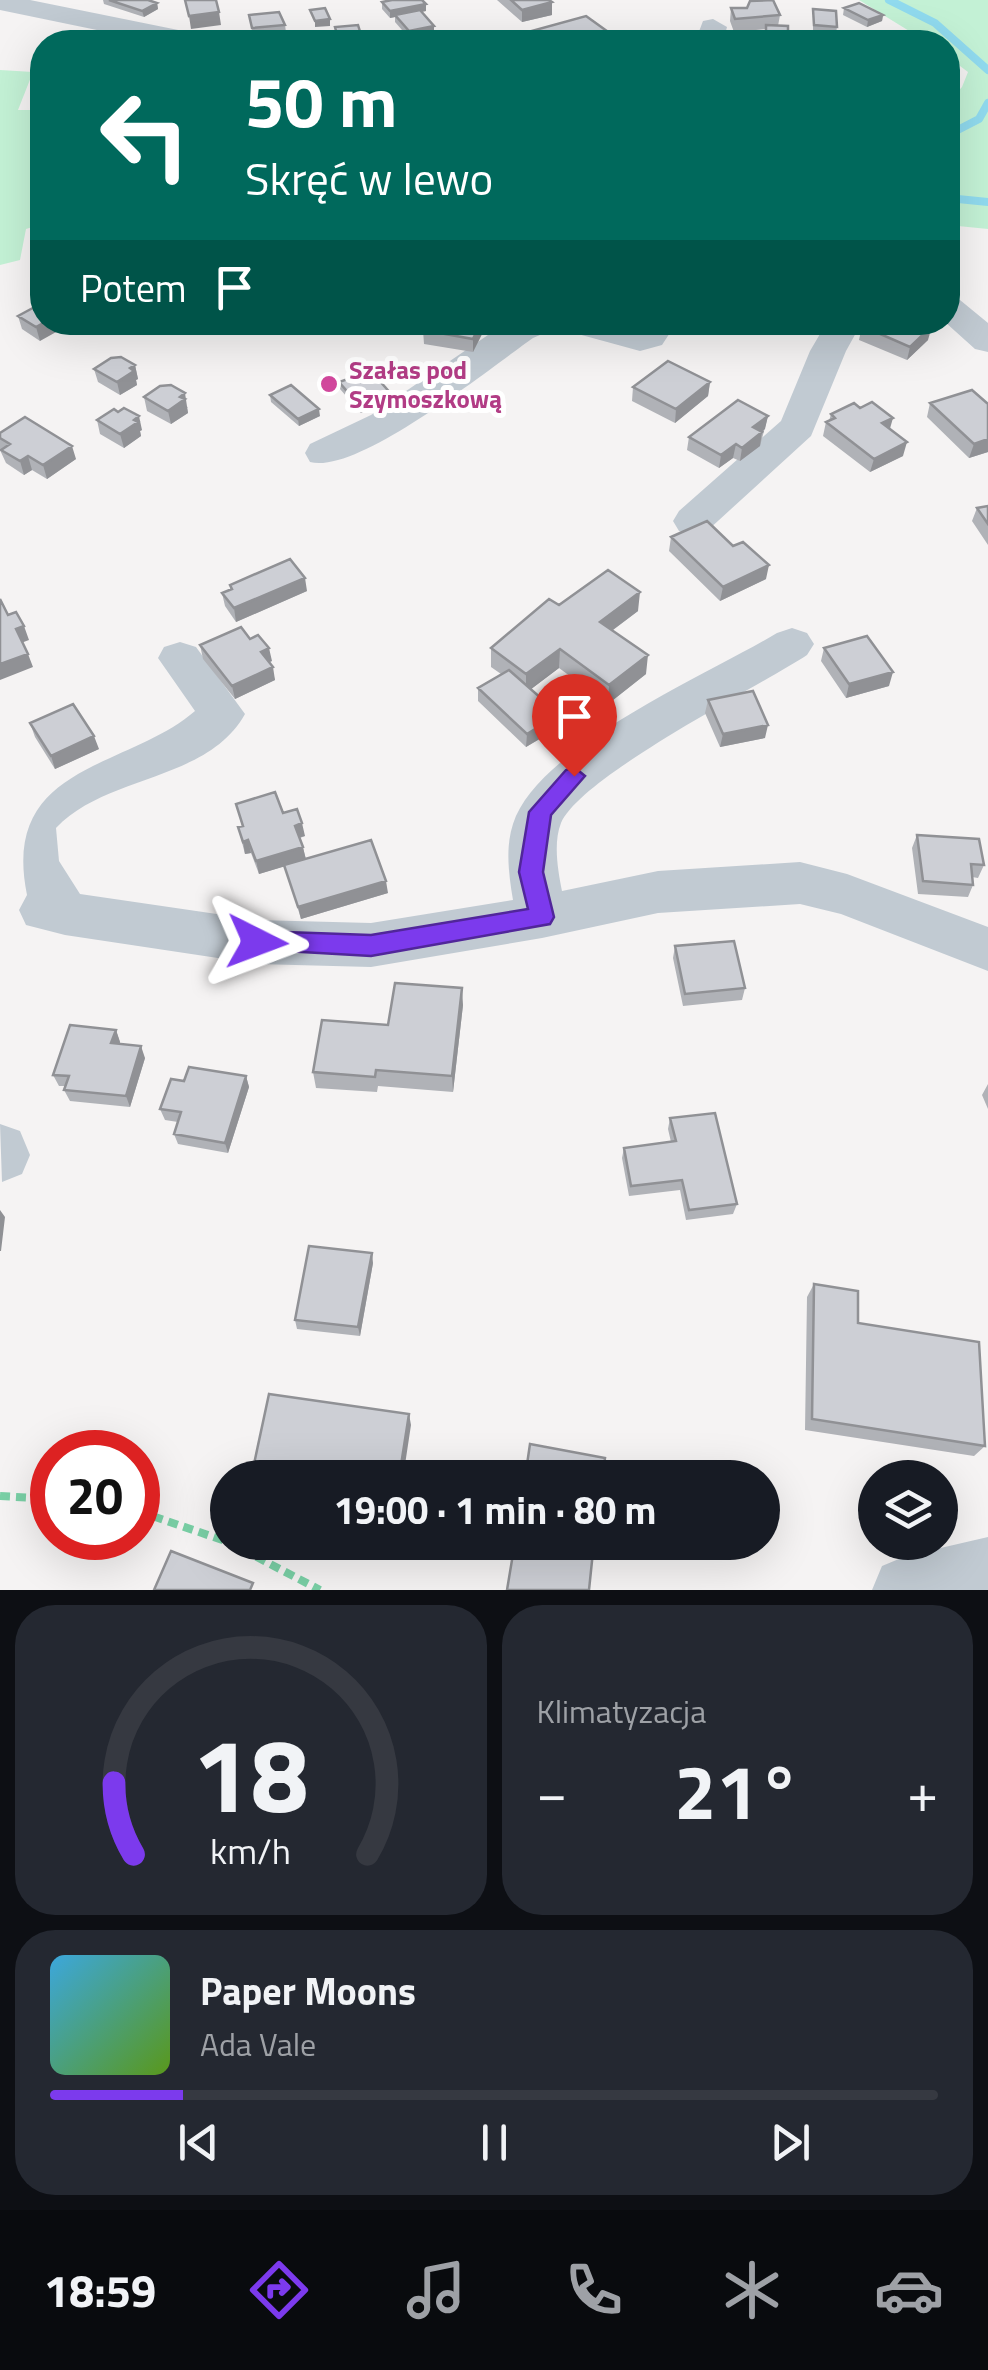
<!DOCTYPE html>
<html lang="pl">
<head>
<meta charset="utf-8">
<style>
	body { margin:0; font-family:"Titillium Web",sans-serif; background:#242831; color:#f1f3f6; height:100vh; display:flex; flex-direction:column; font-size:38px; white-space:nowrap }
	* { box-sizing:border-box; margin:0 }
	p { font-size:32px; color:#9ea1a6 }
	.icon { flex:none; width:55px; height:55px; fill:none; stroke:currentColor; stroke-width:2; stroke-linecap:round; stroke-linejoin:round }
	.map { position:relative; height:1590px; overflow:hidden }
	.drawer { display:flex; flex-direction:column; gap:15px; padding:15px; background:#0d0f14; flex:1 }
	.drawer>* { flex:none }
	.hud { position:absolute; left:30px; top:30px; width:930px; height:305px; border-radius:40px; box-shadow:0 10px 40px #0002; background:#00695c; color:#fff; overflow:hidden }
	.buttons { position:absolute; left:858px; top:1460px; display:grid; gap:20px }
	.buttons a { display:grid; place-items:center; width:100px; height:100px; border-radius:50%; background:#171b24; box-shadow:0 10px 40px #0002; font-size:50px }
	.speed { position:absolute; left:30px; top:1430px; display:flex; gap:20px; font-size:50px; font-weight:700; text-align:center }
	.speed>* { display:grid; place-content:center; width:130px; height:130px; border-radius:50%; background:#171b24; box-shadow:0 10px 40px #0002; line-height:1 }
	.speed .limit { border:15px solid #d22; background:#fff; color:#111 }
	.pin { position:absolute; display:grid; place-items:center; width:85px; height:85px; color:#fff; margin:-102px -42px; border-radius:50% 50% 50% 0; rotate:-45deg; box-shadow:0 0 10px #0007 }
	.pin .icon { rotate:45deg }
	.me { position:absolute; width:110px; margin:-55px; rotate:93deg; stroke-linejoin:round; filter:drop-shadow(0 0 8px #0008) }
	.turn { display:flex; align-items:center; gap:35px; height:210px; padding:0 50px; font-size:45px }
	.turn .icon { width:130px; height:130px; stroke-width:2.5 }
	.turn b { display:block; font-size:70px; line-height:85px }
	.then { display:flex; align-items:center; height:95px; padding:0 50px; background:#0003; gap:20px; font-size:38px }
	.big { font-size:75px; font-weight:700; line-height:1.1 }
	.drawer .card { flex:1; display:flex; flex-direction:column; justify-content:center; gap:15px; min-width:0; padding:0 35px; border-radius:40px; background:#242831 }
	.drawer .dial { align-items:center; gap:0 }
	.dial svg { height:260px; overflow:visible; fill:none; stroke:#363941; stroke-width:7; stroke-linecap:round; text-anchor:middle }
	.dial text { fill:#f1f3f6; stroke:none }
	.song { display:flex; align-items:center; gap:30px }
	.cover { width:120px; height:120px; border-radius:15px; background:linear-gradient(135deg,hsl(200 70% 55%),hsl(90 70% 35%)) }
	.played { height:10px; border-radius:5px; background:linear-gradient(90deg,#7c3aed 15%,#363941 15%) }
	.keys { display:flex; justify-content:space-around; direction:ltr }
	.heat { display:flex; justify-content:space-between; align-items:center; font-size:55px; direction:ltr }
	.drawer .tiles { flex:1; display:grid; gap:15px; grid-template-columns:1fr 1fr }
	.card:last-child { grid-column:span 2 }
	.trip { position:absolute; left:210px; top:1460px; width:570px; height:100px; border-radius:50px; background:#171b24; box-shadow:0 10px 40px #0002; font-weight:700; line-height:100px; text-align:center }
	.dock { display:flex; height:160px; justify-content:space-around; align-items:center; background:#090b0e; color:#9ea1a6 }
	.dock .icon { width:70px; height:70px }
	.dock .active { color:#7c3aed }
	.dock b { font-size:45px; color:#f1f3f6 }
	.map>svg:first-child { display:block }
	.green { fill:#c3f1d5 }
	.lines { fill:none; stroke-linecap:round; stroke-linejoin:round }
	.stream { stroke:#90daee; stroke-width:8 }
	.path { stroke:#7ad0a6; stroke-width:8; stroke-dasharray:10 6; stroke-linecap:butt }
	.minor { fill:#c1cad2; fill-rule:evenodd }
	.wall { fill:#b0b2b7 }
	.shaded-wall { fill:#909195 }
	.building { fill:#cdcfd5; stroke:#909195; stroke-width:2.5 }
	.route { fill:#7c3aed; stroke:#51269a; stroke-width:2.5 }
	.hotel-dot { fill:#d1479c; stroke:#fff; stroke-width:4 }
	.labels { text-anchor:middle; stroke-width:10; stroke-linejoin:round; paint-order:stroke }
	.far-hotel-label { font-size:25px; font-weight:bold; fill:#b23c85; stroke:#fff; text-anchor:start }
</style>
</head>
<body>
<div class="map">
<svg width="988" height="1590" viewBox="0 0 988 1590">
	<rect width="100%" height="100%" fill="#f5f3f3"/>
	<path class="green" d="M859,0H988V229L948,225V102L962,87L968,72L948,57V42H927Z
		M0,70L33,72L18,110H42V224L26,229L20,260L0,265Z"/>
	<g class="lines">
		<path class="stream" d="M889,0L935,23L988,70
			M948,135L979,119L988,103
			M948,198L988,202"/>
		<path class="path" d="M0,1496L52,1499
			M138,1511L228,1542
			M228,1542L320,1590"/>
		<path class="minor" d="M0,0H30L193,33L203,36L207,42H155L0,10Z
			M713,19L727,27L723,42H695L703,21Z
			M948,296L960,300L988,323V352L975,349L945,322Z
			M507,322H614L637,328L641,322H677L662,345L640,351L556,328L533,338C490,368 358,475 310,462L305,453L310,444L371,415Z
			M827,322H862L846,351L811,436L707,531L693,535L679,531L673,521L679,511L781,421L810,351Z
			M792,628L807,633L814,644L807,655C758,687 581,776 561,823C553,843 558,871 562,891L658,871L800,862L847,874L988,927V971L841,914L800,904L658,913L542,938L371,967L257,964L65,935L26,925L19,910L27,895C0,763 127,770 195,711L158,658L164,647L180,642L196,647L245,714C207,782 107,774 56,828L59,861L80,894L257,920L371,923L513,900C509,876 505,848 513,824C537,747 708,675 777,633Z
			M0,1124L20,1131L30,1155L22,1174L2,1182Z
			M988,1537V1590H872L882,1566L906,1556Z"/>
	</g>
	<path class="wall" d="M103,0H148L157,3L158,9L144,17L104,4Z
		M497,0H549L552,15L522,22Z
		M382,2L426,4V11L421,12L434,26V33L409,38L395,22V17L390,18L382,9Z
		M731,8L780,15L778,26L788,36L787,42H766V29L734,32L730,21Z
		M844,8L883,15L882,21L867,27L843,15Z
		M813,9L837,27L836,33L813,32Z
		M249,15L285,25L286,32L253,34Z
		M528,32L611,42H528Z
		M42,303L40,341L22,329L18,316Z
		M862,326L928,340L907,360L859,340Z
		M423,330L482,334L473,352L424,344Z
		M135,365L138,379L136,380L137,385L120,395L98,382L94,369Z
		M339,382L392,395L393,402L361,413L340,389Z
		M710,382L708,396L675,423L632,401L633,387Z
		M270,395L320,416L299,426L271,402Z
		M144,397L188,407L187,408L188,413L171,424L147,411Z
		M930,403L988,404V452L969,458L927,417Z
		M831,414L890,429L903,456L870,472L823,436L826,422L829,421Z
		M768,416L760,446L740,461L733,458L719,468L687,450L689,437Z
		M97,420L142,430L140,431L141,436L124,448L100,434Z
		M0,433L76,459L47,479L32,470L24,475L6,463L0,450Z
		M988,506V545L972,521L977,508Z
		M671,537L733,546L766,579L720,601L669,551Z
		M230,585L307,591L236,622L225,606L222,593L230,589Z
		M559,605L638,611L613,630L646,674L608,704L559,668L531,689L559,714L558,728L526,747L478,701V688L501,674L491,667V648Z
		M200,645L272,661L269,662L275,680L235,699L203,659Z
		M824,648L889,686L846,698L821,661Z
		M708,700L765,738L720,747L705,713Z
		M30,723L99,749L55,769L35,737Z
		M236,804L283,813L305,836L300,838L306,859L388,893L301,919L285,866L259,874L251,853L245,854L238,827L242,826Z
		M917,835L984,865L978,878L972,877L973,885L968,897L918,894L912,848Z
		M675,946L745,988L742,1000L683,1006L673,958Z
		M463,1005L453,1092L378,1086L377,1092L316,1088L313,1072L388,1025Z
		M116,1030L120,1042V1044L145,1058L130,1107L70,1101L64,1090L65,1086H59L53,1075Z
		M246,1076L249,1087L228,1153L178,1144L174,1134L178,1122L165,1120L160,1109L184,1081Z
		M988,1084V1109L982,1095Z
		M670,1118L737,1204L733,1214L686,1220L680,1190L629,1196L622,1158L624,1148L671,1142L668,1129Z
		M373,1263L360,1336L297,1329L295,1320Z
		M814,1284L858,1323L985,1446L974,1456L805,1430L807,1297Z"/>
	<path class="shaded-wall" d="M552,2V15L522,22V10Z
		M157,3L158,9L144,17L142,11Z
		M426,4V11L390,18V11Z
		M219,12L221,25L191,29L189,16Z
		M883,15L882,21L867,27L868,20Z
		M330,19V26L315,27V21Z
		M434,26V33L409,38V31Z
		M611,34V42H583Z
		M362,38V42H339V41Z
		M45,322H74L40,341L36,327Z
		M481,322L482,334L473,352V339Z
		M932,326L928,340L907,360L910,347Z
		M135,365L138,379L136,380L137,385L120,395L117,382Z
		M710,382L708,396L675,423L676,409Z
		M185,393L188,413L171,424L168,411Z
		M392,395L393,402L361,413L360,406Z
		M319,409L320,416L299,426L298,419Z
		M139,416L142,430L140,431L141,436L124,448L120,434Z
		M768,416L765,429L751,441L753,427Z
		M893,418L889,432L882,423Z
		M762,432L760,446L740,461L742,448Z
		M988,439V452L969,458L974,444Z
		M907,442L903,456L870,472L874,459Z
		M736,444L733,458L719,468L721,455Z
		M72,446L76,459L47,479L43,465Z
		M28,456L32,470L24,475L20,461Z
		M769,565L766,579L720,601L723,587Z
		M305,578L307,591L236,622L234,608Z
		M640,592L638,611L598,641L600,622Z
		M24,626L29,640L21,643L16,629Z
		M269,648L272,661L263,665L261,652Z
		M560,649L559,668L526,693V674Z
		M28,654L33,667L0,680V664Z
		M648,655L646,674L608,704L609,685Z
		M273,667L275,680L235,699L232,686Z
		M893,672L889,686L846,698L849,684Z
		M559,714L558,728L526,747L527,734Z
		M768,725L765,738L720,747L723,734Z
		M94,736L99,749L55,769L51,756Z
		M302,823L305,836L297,838L295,826Z
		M248,840L251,853L245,854L243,842Z
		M303,847L306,860L259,874L256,861Z
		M386,881L388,893L301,919L298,907Z
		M462,988L463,1005L453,1092L452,1076Z
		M116,1030L120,1042L116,1055L111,1043Z
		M141,1046L145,1058L130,1107L126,1096Z
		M246,1076L249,1087L228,1153L225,1143Z
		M0,1210L5,1217L1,1251H0Z
		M372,1253L373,1263L360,1336L358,1327Z
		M409,1414L411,1425L403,1478H399Z"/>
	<path class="building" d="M109,0H148L157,3L142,11Z
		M185,0H216L219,12L189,16Z
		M392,0H422L426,4L390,11L382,2Z
		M511,0H549L552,2L522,10Z
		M773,0L780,15L735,19L731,8H747L750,1Z
		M859,3L883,15L868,20L844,8Z
		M325,8L330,19L315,21L310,10Z
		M813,9L836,11L837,27L814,25Z
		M420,10L434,26L409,31L395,15Z
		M279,12L285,25L252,28L249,15Z
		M586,16L611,34L583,42H542L528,32Z
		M358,25L362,38L339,41L335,27Z
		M766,25L788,26V36L766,35Z
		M809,36L836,38V42H810Z
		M42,303V322H45L36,327L18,316Z
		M427,322H481L473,339L423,330Z
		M866,322H923L932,326L910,347L862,326Z
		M121,357L135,365L130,368L134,371L117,382L94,369L111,358Z
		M668,361L710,382L676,409L633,387Z
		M371,371L392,395L360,406L339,382Z
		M171,385L185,393L180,397L185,399L168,411L144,397L160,386Z
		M291,385L319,409L298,419L270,395Z
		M972,390L988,404V439L974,444L930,403Z
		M738,400L768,416L753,427L762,432L742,448L736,444L721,455L689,437Z
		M872,402L893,418L882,423L907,442L874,459L826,422L835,418L831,414L854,403L860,408Z
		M124,408L139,416L134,420L138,422L120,434L97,420L114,409L118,412Z
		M25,417L72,446L43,465L28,456L20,461L1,450L10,444L0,438V433Z
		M988,506V524L977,508Z
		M707,521L733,546L743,542L769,565L723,587L671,537Z
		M290,559L305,578L234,608L222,593L232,589L230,585Z
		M608,570L640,592L600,622L648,655L609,685L560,649L526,674L491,648L549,599L559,605Z
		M0,599L8,615L16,612L24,626L16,629L28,654L0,664Z
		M241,627L250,639L258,635L269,648L261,652L273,667L232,686L200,645Z
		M867,636L893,672L849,684L824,648Z
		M509,670L559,714L527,734L478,688Z
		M753,691L768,725L723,734L708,700Z
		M73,704L94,736L51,756L30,723Z
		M275,792L283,813L297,809L302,823L295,826L303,847L256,861L248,840L243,842L238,827L243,826L236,804Z
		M917,835L979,839L984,865L971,864L973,885L923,881Z
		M371,840L386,881L298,907L284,865Z
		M734,941L745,988L685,994L675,946Z
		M395,983L462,988L452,1076L376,1070L375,1077L313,1072L322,1020L388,1025Z
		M70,1025L116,1030L111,1043L141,1046L126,1096L64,1090L69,1076L53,1075Z
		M189,1067L246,1076L225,1143L174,1134L181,1112L160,1109L171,1079L184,1081Z
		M715,1113L737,1204L689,1210L682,1180L631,1186L624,1148L676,1141L670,1118Z
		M309,1246L372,1253L358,1327L295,1320Z
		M814,1284L858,1291V1323L979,1342L985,1446L812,1419Z
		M269,1394L409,1414L399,1478H251Z
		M530,1444L605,1458L602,1478H525Z
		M515,1542H594L589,1590H507Z
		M171,1551L253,1583L250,1590H154Z"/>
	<path class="route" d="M574,767L585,776L551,815L543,872L554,917L550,924L371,956L248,949L245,942L248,934L257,931L371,935L528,909L519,872L529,812L566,770Z"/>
	<circle class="hotel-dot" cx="329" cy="384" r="10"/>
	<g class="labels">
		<g class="far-hotel-label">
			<text x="349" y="379">Szałas pod<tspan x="349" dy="29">Szymoszkową</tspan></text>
		</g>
	</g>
</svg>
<div class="buttons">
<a><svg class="icon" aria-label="layers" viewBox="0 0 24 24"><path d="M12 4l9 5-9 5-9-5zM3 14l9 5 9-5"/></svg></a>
</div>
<div class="speed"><div class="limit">20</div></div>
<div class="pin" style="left:574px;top:776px;background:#d93025"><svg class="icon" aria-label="arrive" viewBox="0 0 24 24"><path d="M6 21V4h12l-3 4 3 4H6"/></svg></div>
<svg class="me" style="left:257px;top:942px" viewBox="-20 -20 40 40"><path d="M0-17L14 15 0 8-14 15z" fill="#7c3aed" stroke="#fff" stroke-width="4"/></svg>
<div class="trip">19:00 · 1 min · 80 m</div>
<div class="hud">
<div class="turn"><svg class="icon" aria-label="left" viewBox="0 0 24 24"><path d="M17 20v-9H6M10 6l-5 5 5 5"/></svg><div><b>50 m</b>Skręć w lewo</div></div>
<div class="then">Potem<svg class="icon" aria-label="arrive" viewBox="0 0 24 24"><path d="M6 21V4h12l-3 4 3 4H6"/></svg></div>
</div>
</div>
<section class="drawer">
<div class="tiles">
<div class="card dial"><svg viewBox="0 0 100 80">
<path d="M14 69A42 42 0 1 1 86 69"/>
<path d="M14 69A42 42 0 0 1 8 47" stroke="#7c3aed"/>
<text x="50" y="56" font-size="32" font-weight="700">18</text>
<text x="50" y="72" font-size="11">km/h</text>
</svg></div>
<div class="card"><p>Klimatyzacja</p>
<div class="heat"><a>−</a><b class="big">21°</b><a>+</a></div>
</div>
<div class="card">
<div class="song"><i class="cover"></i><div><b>Paper Moons</b><p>Ada Vale</p></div></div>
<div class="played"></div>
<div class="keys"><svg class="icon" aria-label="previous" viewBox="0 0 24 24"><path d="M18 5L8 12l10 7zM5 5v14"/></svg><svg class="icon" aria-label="pause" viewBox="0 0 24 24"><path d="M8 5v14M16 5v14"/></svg><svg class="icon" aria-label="next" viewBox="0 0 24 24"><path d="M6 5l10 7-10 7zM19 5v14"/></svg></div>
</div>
</div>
</section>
<nav class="dock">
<b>18:59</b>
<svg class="icon active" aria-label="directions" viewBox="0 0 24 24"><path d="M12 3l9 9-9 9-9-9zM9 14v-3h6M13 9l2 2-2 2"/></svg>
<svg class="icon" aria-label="music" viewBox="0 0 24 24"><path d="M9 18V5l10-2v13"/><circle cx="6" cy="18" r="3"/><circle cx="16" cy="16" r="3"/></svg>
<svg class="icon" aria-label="phone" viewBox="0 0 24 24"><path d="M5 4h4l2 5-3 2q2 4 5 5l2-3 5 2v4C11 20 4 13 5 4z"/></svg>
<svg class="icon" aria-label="climate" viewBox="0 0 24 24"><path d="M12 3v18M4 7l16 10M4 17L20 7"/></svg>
<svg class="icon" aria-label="car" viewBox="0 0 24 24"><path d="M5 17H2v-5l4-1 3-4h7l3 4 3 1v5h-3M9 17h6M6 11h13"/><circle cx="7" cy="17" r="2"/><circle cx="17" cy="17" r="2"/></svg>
</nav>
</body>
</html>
